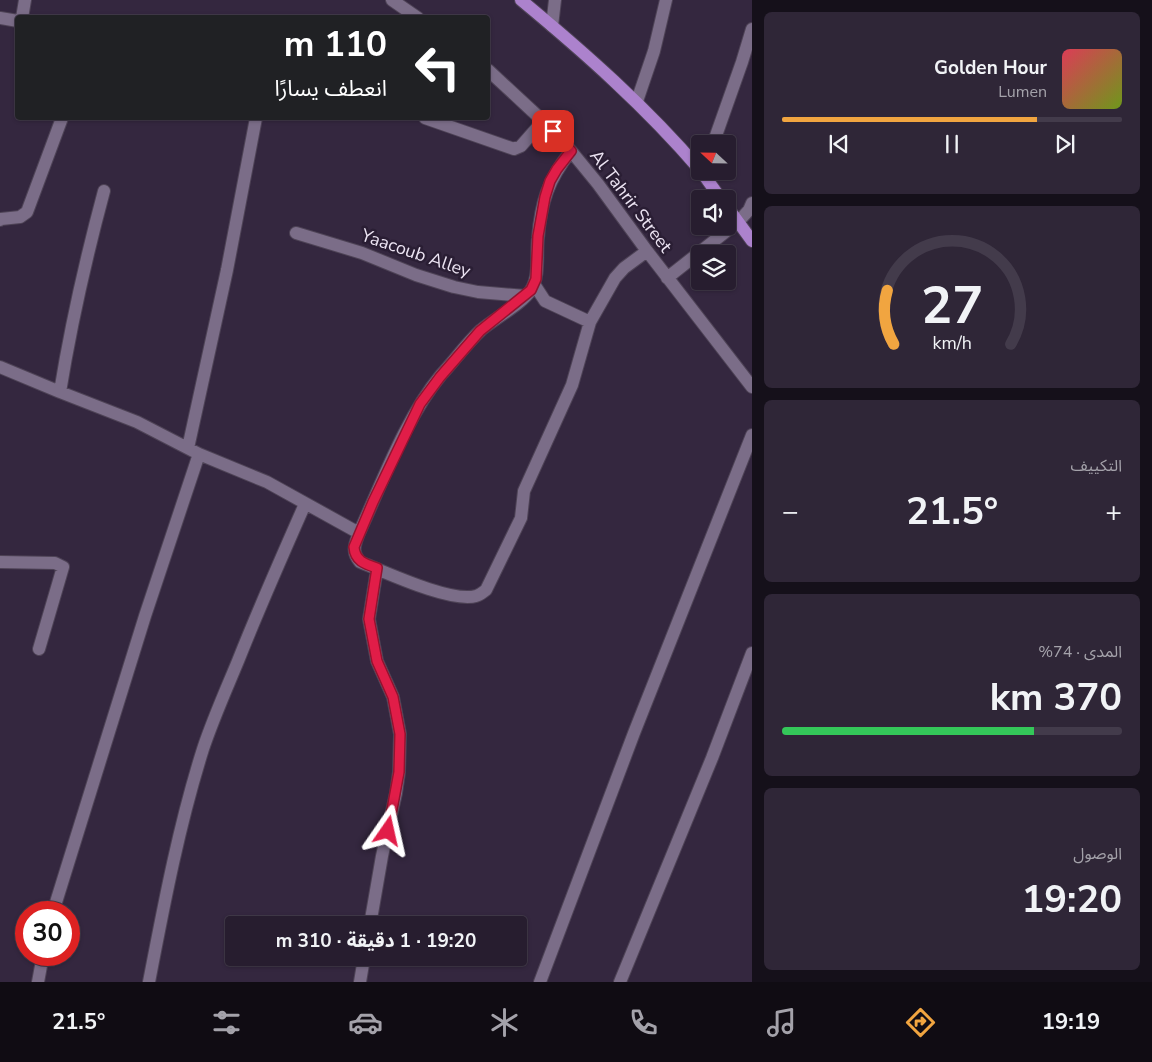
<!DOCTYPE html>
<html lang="ar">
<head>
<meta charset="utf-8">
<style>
	body { margin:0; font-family:"Nunito Sans","Noto Sans Arabic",sans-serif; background:#2f2637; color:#f1f3f6; direction:rtl; height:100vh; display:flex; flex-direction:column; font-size:19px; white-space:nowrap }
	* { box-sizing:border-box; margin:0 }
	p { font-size:16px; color:#a4a2aa }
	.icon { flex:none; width:28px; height:28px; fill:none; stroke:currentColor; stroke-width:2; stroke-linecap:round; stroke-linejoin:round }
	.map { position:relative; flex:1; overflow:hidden; direction:ltr }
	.details { display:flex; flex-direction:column; gap:12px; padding:12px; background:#15101a; width:400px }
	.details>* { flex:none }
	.guide { position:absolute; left:15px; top:15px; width:475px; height:105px; border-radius:5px; box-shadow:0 1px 4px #0004,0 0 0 1px #433b4b; direction:rtl; background:#202124; color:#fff; overflow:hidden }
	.needle { width:32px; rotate:292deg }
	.fabs { position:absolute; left:691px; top:135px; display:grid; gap:10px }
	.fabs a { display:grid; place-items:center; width:45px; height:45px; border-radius:5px; background:#271d2f; box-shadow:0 1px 4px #0004,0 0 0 1px #433b4b; font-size:25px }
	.speed { position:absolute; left:15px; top:901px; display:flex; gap:10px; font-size:25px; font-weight:700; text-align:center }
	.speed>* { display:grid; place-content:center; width:65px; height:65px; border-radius:50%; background:#271d2f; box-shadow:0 1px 4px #0004,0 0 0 1px #433b4b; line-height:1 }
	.speed .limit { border:8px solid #d22; background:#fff; color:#111 }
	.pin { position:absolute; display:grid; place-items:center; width:42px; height:42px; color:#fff; margin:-21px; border-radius:10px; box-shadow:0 2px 8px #0006 }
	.me { position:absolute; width:55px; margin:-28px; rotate:11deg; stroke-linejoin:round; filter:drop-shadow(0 0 4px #0008) }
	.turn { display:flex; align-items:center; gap:18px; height:105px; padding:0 20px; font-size:22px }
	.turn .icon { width:65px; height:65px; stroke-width:2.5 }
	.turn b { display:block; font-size:35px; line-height:42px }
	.big { font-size:38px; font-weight:700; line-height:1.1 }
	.details .tile { flex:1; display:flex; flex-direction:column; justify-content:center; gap:8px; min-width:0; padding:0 18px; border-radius:8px; background:#2f2637 }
	.details .dial { align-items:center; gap:0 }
	.dial svg { height:130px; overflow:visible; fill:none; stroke:#433b4b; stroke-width:7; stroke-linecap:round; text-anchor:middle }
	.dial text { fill:#f1f3f6; stroke:none }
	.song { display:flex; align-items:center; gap:15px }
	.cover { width:60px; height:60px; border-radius:8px; background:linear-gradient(135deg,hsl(350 70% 55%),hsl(80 70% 35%)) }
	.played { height:5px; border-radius:2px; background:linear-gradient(90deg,#f1a540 75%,#433b4b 75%) }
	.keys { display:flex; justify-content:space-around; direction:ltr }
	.heat { display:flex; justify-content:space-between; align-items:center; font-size:28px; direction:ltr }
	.charge { height:8px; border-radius:4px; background:linear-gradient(90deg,#34c759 74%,#433b4b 0) }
	.trip { position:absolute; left:225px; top:916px; width:302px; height:50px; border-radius:5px; background:#271d2f; box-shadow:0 1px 4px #0004,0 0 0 1px #433b4b; font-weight:700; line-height:50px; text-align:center; direction:rtl }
	.menu { display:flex; height:80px; justify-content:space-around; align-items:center; background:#100c13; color:#a4a2aa }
	.menu .icon { width:35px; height:35px }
	.menu .active { color:#f1a540 }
	.menu b { font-size:22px; color:#f1f3f6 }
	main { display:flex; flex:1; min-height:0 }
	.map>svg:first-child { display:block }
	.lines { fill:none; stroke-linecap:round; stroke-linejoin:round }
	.minor-casing { stroke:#4e4356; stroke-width:14 }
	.major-casing { stroke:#4e4356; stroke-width:14 }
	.minor { stroke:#7b6d88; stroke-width:12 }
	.major { stroke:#ac82cd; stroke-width:12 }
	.route-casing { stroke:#92132f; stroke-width:12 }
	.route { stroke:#e11d48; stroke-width:9 }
	.labels { text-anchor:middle; stroke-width:5; stroke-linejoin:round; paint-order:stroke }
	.street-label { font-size:18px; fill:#ece4f3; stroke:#2a1e34 }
</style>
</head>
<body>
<main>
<section class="details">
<div class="tile">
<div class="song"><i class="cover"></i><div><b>Golden Hour</b><p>Lumen</p></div></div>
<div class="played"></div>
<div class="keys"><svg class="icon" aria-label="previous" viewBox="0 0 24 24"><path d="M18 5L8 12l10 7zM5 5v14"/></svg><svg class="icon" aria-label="pause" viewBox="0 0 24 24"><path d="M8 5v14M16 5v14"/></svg><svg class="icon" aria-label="next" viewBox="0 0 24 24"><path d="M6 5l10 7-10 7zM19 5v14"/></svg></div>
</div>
<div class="tile dial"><svg viewBox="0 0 100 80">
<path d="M14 69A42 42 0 1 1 86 69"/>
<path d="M14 69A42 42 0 0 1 10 36" stroke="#f1a540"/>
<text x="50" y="56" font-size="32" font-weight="700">27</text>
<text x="50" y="72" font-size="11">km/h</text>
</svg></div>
<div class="tile"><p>التكييف</p>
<div class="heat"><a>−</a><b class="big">21.5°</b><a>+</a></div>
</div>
<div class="tile"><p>المدى · 74%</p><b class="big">370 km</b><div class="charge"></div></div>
<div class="tile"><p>الوصول</p><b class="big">19:20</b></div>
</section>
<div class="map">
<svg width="752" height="982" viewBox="0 0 752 982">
	<rect width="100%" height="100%" fill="#34273f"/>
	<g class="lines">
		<g class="minor-casing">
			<path id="minor" d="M392,0L418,18
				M0,18L18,21
				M22,18L25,0
				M552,26L555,0
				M488,70L543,121L571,151L598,184L647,251L752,387
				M637,101L654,51L666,0
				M425,118L514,149L521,146L543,121
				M713,144L742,62L752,29
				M571,151C548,180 541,202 538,238C536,254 540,276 531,290C522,304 495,318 481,330C467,343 454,361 441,375C406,417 382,483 359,533C355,544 351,552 360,562C385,572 451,603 476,596C480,595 483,592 486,590L521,518L524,491L572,385L590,322L615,278L624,268L647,251
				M0,220L1,219L20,217L27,212L62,118
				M296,233L362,253L416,275L454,287L478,292L526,296
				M667,278L738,222L749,210L752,203
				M534,284L545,301L590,322
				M0,367L60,392L137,422L199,454L267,482L359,533
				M60,392C71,324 86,258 104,191
				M188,448L227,270L256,118
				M0,562L55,563L63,567L39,649
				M53,912L145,616L199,454
				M370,925L382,856L396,793L399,772L400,734L393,697L377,661L369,619L377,569
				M38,982L43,955
				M149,982C164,904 179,825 203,749C213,719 226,690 238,661C259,608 282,556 305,504
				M360,982L364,958
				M540,982L634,733L752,435
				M620,982L712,758L752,653"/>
		</g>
		<g class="major-casing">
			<path id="major" d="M521,0C585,53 646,107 700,170
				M701,171L721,199
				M728,208L752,241"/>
		</g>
		<use href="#minor" class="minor"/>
		<use href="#major" class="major"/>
	</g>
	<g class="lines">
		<g class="route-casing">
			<path id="route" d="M388,831L399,772L400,734L393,697L377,661L369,619L377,568C365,564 355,561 354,547L373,502L420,404L440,377L480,331L531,290L536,279L538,236L545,197L550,181L557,169L571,151L553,131"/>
		</g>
		<use href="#route" class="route"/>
	</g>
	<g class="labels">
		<g class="street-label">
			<text transform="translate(631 201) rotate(53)" y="6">Al Tahrir Street</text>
			<text transform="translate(416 253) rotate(19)" y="6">Yaacoub Alley</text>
		</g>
	</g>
</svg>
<div class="fabs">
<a><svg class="needle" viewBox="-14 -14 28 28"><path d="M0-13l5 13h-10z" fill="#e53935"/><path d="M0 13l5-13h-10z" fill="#a4a2aa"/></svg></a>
<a><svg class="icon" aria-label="sound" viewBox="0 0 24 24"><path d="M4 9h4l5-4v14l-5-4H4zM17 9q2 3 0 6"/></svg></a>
<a><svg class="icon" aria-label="layers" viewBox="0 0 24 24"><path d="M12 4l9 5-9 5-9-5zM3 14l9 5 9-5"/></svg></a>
</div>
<div class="speed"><div class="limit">30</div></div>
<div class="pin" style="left:553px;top:131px;background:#d93025"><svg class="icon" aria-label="arrive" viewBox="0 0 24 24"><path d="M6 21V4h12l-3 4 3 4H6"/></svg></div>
<svg class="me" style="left:388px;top:831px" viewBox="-20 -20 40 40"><path d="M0-17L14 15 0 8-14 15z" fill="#e11d48" stroke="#fff" stroke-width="4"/></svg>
<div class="trip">19:20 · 1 دقيقة · 310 m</div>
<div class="guide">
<div class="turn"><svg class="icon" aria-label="left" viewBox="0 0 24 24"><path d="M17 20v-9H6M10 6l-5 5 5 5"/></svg><div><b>110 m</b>انعطف يسارًا</div></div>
</div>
</div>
</main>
<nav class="menu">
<b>19:19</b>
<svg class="icon active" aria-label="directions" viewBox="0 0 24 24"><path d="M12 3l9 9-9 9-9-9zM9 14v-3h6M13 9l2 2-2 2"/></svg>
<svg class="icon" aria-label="music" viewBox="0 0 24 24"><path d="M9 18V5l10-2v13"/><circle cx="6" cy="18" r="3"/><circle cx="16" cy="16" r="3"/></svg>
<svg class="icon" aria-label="phone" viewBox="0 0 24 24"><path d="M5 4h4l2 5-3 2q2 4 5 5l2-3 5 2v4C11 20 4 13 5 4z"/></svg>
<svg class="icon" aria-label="climate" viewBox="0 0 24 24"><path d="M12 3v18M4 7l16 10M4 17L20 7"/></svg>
<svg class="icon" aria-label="car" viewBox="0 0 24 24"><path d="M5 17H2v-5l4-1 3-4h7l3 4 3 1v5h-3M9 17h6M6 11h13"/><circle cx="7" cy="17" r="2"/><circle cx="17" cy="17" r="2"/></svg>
<svg class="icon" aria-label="filters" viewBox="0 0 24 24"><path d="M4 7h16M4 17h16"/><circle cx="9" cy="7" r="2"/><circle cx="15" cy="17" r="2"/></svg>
<b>21.5°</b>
</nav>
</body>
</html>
